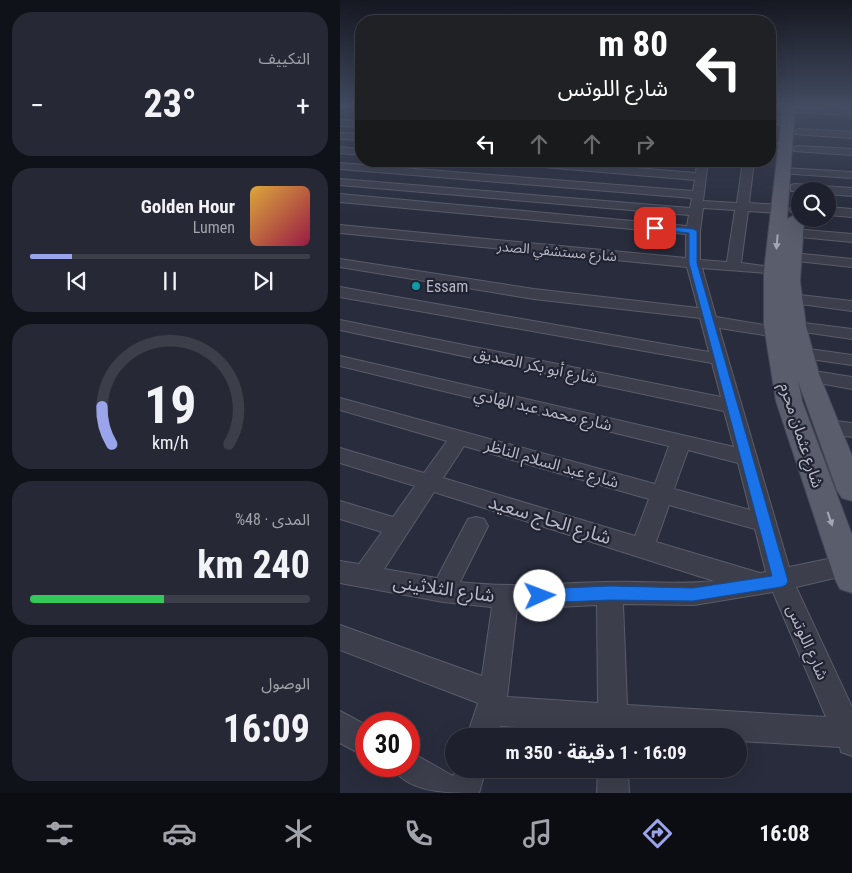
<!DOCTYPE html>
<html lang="ar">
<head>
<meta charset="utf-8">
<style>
	body { margin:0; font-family:"Roboto Condensed","Noto Sans Arabic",sans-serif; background:#262935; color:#f1f3f6; direction:rtl; height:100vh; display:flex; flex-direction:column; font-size:19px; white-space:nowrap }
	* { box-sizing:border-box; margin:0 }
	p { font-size:16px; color:#a1a3aa }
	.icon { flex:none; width:28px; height:28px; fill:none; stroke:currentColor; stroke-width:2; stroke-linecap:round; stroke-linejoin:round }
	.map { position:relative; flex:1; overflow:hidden; direction:ltr }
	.side { display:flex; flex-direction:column; gap:12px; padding:12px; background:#101219; width:340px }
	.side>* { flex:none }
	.guide { position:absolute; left:15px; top:15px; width:421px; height:152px; border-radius:20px; box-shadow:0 5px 20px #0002,0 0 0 1px #3c3e49; direction:rtl; background:#202124; color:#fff; overflow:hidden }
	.controls { position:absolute; left:451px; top:182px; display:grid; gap:10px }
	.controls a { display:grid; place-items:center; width:45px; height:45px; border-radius:50%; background:#1e212d; box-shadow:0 5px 20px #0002,0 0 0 1px #3c3e49; font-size:25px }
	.speed { position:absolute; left:15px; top:712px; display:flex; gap:10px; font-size:25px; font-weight:700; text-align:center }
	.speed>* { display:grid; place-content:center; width:65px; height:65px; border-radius:50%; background:#1e212d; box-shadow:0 5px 20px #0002,0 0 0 1px #3c3e49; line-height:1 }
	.speed .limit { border:8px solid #d22; background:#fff; color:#111 }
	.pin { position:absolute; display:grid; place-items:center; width:42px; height:42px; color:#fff; margin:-21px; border-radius:10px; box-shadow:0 2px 8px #0006 }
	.me { position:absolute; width:55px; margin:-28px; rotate:88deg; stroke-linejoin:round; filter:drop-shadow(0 0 4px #0008) }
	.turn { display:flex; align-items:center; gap:18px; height:105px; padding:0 25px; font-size:22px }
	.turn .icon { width:65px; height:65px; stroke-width:2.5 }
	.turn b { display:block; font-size:35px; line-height:42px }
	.lanes { display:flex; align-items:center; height:48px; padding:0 25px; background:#0003; justify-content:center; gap:25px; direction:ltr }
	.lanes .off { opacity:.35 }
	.big { font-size:38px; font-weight:700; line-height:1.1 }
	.side .card { flex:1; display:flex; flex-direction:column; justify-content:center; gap:8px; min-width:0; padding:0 18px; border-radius:20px; background:#262935 }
	.side .dial { align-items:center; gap:0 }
	.dial svg { height:130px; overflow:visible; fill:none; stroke:#3c3e49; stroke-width:7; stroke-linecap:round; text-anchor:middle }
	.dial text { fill:#f1f3f6; stroke:none }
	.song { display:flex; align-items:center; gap:15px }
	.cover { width:60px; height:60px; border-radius:8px; background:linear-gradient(135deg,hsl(40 70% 55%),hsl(340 70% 35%)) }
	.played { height:5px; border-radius:2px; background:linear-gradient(90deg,#99a4eb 15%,#3c3e49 15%) }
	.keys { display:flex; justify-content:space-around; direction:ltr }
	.heat { display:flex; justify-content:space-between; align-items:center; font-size:28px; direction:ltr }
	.charge { height:8px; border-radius:4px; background:linear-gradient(90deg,#34c759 48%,#3c3e49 0) }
	.trip { position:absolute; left:105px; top:728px; width:302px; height:50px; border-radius:25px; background:#1e212d; box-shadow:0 5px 20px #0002,0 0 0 1px #3c3e49; font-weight:700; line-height:50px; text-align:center; direction:rtl }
	.tabs { display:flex; height:80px; justify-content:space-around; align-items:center; background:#0c0d12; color:#a1a3aa }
	.tabs .icon { width:35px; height:35px }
	.tabs .active { color:#99a4eb }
	.tabs b { font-size:22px; color:#f1f3f6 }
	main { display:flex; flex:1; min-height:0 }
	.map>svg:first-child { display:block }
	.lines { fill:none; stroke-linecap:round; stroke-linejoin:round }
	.minor-casing { stroke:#5a5c6a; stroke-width:2 }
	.major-casing { stroke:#454756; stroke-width:2 }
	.minor { fill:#3c3e4c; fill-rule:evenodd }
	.major { fill:#5a5d6c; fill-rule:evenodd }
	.oneway { fill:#a5a7b5 }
	.route { fill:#1a73e8; stroke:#114b97 }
	.culture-dot { fill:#0f9aa8; stroke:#212332; stroke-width:2 }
	.labels { text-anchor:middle; stroke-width:4.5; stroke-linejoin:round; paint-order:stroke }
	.far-street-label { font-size:14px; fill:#b8bac7; stroke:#212332 }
	.poi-label { font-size:16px; fill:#b8bac7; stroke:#212332; text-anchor:start }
	.street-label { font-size:16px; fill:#b8bac7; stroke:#212332 }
	.near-street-label { font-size:19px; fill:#b8bac7; stroke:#212332 }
</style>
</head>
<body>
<main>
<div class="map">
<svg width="512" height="793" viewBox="0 0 512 793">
	<rect width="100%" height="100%" fill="#282c3c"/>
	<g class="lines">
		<g class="minor-casing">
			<path id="minor" d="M459,107L512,109V115L456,112L454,110Z
				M430,118H447L452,121L447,124H430Z
				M0,120L21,121V127L0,126Z
				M458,129L512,132V138L454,134L453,132Z
				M0,133L21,134V140L0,139Z
				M430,143L445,144L450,147L445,150L430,149Z
				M458,146L512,149V155L454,151V147Z
				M0,147L21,149V155L0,153Z
				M164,161H212L356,173L357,161H368L363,201L397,203L403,161H414L409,203L440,205L446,209L440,213L408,211L401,263L439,268L441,271L439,274L362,268L376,317L442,328L444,332L442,336L436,337L379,328L449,567L507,555L512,556V574L456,587L512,707V756L501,752L500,747L399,741V736L288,734V736H258V732L160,726L157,736H127L138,703L0,650V625L142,676L152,607L103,602L0,583V561L19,564L42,532L0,519V501L53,517L75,486L0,463V448L84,473L107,441L0,410V398L315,484L329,446L0,366V356L394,447L384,411L0,330V320L381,397L372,363L0,297V287L369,352L360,318L194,299L0,267V259L194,289L358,308L347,267L0,233V225L346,258V234L0,202V194L347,226L349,215L0,185V179L350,208L352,198L0,169V163L353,191L355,180L169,164ZM363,208L395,210L387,262L360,260V231ZM124,446L309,499L295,536L103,478ZM348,450L398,463L410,510L334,489ZM94,492L374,581C338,585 303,581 266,582C217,583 169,588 120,582L148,526L144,519L136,517L128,519L97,578L44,569ZM329,505L415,529L426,572L420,573L316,542ZM433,592L486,717L287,705L283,604L354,605ZM257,605L258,703L167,697L177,609Z
				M443,168L512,172V178L439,173V169Z
				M455,184L512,188V196L488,194V191H451V185Z
				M455,205H460V213L451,212L449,209Z
				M488,207L512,209V217L488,215Z
				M454,229L512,234V242L449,236L447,233Z
				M453,253L512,259V267L448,260L446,257Z
				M451,294L512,301V311L446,302L443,299Z
				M456,322L512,329V339L450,330L448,327L450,324Z
				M462,348L512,355V365L456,357L453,353L456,349Z
				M468,370L512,377V389L462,380L459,376L462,372Z
				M487,420L512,423V437L480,432L477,427L480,422Z
				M0,711L26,725V757L0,743Z
				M69,751L113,776L116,769H146L139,793C108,793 66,793 52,766H69Z
				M258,769H288L289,793H257Z"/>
		</g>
		<g class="major-casing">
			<path id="major" d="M443,106H455L447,219L455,215L464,220L460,281L466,326L479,374L512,456V501L502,498L497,490L458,381L462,401L512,535V593L500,589L495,579L436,401L424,326V271Z"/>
		</g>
		<use href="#minor" class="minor"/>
		<use href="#major" class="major"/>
	</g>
	<defs><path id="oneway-solid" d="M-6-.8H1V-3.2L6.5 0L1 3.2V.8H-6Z" transform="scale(1.25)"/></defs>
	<g class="oneway">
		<use href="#oneway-solid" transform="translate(437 242) rotate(95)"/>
		<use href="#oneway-solid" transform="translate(490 519) rotate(71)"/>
	</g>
	<linearGradient id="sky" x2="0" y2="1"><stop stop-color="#161821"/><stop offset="0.49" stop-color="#424b61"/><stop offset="1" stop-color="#424b61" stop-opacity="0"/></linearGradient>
	<rect width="512" height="217" fill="url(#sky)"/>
	<path class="route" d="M315,225L353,229L357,231V263L448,581L446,585L441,587L353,601L270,600L200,603L195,601L193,596L195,591L200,589L270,586L353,588L432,576L349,263V233L312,229L311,228Z"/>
	<circle class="culture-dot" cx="76" cy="286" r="5"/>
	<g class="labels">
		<g class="far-street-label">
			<text transform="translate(217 251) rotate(5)" y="5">شارع مستشفي الصدر</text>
		</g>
		<g class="poi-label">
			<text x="86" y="292">Essam</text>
		</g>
		<g class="street-label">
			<text transform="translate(196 365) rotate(12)" y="6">شارع أبو بكر الصديق</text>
			<text transform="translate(203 409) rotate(13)" y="6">شارع محمد عبد الهادي</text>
			<text transform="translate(462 435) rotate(72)" y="6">شارع عثمان محرم</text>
			<text transform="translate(212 463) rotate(16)" y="6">شارع عبد السلام الناظر</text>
			<text transform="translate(468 642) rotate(66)" y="6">شارع اللوتس</text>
		</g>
		<g class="near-street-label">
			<text transform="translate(210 519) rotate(17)" y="7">شارع الحاج سعيد</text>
			<text transform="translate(104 588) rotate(8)" y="7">شارع الثلاثينى</text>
		</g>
	</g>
</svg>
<div class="controls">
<a><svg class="icon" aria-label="search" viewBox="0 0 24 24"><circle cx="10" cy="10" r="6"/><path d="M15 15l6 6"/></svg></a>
</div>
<div class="speed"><div class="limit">30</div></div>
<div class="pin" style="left:315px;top:228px;background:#d93025"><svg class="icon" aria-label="arrive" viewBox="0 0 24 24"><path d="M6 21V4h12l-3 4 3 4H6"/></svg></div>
<svg class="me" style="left:200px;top:596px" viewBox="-20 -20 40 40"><circle r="19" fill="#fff"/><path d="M0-13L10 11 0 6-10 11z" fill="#1a73e8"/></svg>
<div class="trip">16:09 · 1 دقيقة · 350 m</div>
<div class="guide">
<div class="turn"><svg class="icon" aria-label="left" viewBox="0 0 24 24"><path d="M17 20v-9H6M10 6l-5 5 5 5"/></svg><div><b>80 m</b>شارع اللوتس</div></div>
<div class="lanes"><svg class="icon" aria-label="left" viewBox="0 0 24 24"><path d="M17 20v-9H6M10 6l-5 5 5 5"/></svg><svg class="icon off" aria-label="ahead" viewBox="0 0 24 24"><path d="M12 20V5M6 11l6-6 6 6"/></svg><svg class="icon off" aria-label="ahead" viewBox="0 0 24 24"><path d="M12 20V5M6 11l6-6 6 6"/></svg><svg class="icon off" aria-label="right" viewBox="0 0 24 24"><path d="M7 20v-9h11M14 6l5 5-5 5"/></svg></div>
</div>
</div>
<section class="side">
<div class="card"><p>التكييف</p>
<div class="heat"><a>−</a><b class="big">23°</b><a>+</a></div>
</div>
<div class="card">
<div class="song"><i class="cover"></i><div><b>Golden Hour</b><p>Lumen</p></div></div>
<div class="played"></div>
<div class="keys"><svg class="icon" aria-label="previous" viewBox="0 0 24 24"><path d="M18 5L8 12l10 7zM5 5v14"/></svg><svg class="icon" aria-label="pause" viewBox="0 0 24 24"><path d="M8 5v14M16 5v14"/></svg><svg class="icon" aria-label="next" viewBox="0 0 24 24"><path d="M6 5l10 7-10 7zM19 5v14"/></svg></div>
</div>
<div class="card dial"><svg viewBox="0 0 100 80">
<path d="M14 69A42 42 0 1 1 86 69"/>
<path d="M14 69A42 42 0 0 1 8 46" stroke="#99a4eb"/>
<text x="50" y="56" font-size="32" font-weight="700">19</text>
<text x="50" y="72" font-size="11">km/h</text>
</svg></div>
<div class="card"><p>المدى · 48%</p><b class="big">240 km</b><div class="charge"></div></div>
<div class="card"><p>الوصول</p><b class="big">16:09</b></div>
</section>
</main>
<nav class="tabs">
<b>16:08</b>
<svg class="icon active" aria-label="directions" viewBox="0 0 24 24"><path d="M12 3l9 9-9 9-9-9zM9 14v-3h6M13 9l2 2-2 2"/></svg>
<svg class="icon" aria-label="music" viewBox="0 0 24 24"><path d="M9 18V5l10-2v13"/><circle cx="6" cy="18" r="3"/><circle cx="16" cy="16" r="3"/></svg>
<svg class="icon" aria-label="phone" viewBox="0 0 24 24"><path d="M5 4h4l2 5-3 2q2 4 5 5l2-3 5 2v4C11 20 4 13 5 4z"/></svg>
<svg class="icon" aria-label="climate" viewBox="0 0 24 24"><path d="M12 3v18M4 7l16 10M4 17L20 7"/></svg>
<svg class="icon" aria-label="car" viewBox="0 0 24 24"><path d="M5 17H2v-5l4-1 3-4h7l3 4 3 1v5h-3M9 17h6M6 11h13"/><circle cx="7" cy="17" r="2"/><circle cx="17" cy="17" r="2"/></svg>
<svg class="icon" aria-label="filters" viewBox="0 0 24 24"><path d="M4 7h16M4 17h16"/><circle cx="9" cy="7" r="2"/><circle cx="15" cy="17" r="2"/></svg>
</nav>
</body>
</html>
